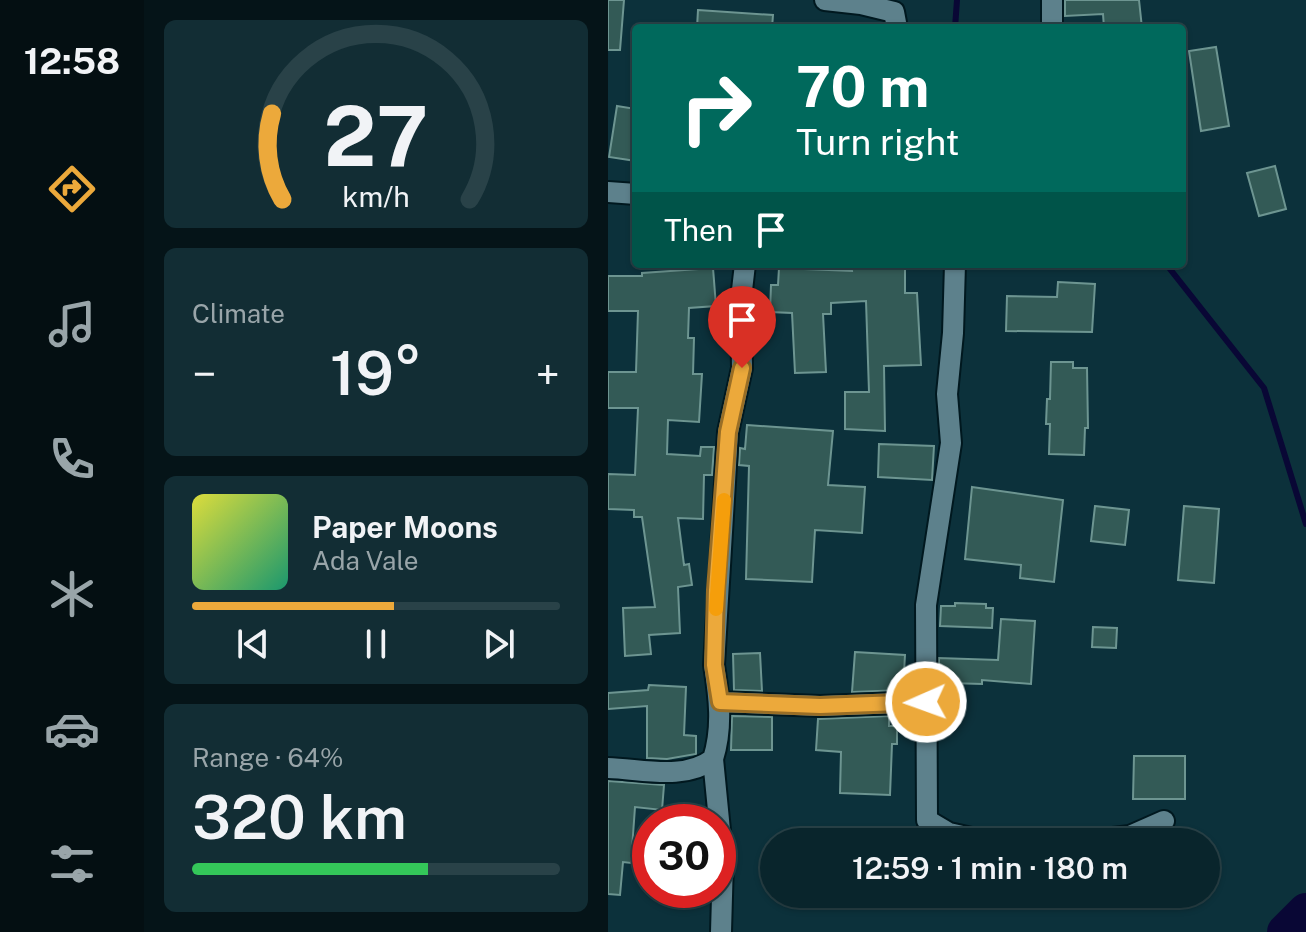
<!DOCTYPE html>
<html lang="en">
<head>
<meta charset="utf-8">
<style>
	body { margin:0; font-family:"Public Sans",sans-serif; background:#122d34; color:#f1f3f6; height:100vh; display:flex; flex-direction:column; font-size:30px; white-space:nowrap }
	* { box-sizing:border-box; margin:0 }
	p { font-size:26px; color:#99a5a9 }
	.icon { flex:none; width:44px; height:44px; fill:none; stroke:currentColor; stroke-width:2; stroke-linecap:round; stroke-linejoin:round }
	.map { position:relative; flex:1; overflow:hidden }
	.sheet { display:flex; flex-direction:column; gap:20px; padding:20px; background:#051418; width:464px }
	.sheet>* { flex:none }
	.top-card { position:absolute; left:24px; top:24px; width:554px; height:244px; border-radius:8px; box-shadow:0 2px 6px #0004,0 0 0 2px #294248; background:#00695c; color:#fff; overflow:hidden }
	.speed { position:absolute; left:24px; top:804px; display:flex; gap:16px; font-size:40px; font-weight:700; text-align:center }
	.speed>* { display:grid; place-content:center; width:104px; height:104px; border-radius:50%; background:#09252c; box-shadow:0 2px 6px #0004,0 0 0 2px #294248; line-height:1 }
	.speed .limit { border:12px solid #d22; background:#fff; color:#111 }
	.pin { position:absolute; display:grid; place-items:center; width:68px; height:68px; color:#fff; margin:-82px -34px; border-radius:50% 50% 50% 0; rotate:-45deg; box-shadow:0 0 8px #0007 }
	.pin .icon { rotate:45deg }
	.me { position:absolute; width:88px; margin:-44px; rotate:268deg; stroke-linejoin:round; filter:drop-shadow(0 0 6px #0008) }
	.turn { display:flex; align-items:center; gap:28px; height:168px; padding:0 32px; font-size:36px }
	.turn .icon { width:104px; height:104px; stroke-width:2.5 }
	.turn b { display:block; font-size:56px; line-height:68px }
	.then { display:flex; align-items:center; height:76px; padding:0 32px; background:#0003; gap:16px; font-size:30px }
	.big { font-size:60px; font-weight:600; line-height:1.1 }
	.sheet .tile { flex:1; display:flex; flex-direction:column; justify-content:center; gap:12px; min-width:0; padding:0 28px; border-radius:12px; background:#122d34 }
	.sheet .dial { align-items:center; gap:0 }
	.dial svg { height:208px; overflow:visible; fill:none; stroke:#294248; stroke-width:7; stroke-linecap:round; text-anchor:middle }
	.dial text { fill:#f1f3f6; stroke:none }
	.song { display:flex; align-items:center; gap:24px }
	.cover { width:96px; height:96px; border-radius:12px; background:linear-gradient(135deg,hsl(60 70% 55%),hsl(160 70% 35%)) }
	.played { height:8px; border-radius:4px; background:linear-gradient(90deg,#eca93b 55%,#294248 55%) }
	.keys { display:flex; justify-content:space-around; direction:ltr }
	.heat { display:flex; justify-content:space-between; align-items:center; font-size:44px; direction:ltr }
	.charge { height:12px; border-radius:6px; background:linear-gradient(90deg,#34c759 64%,#294248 0) }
	.trip { position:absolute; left:152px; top:828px; width:460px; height:80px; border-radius:40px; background:#09252c; box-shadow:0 2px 6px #0004,0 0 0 2px #294248; font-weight:600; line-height:80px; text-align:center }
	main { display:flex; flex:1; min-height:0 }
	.tab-bar { display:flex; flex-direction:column; width:144px; justify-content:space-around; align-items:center; background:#040f12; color:#99a5a9 }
	.tab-bar .icon { width:56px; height:56px }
	.tab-bar .current { color:#eca93b }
	.tab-bar b { font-size:36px; color:#f1f3f6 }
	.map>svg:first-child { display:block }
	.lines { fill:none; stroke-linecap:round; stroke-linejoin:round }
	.stream { stroke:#090735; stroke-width:6 }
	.river { stroke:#090735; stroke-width:36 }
	.building { fill:#335a56; stroke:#6d9591; stroke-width:2 }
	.minor-casing { stroke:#00181f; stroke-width:24 }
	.minor { stroke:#5d818c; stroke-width:20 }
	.route-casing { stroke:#996e26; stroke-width:20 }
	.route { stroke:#eca93b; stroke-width:14 }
	.slow { stroke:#f59e0b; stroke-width:14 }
</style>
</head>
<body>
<main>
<nav class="tab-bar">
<b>12:58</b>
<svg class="icon current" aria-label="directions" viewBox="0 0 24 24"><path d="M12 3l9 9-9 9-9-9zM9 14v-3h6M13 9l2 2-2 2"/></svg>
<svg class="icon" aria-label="music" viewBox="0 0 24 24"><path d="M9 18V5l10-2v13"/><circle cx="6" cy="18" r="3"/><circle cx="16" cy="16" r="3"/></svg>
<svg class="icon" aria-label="phone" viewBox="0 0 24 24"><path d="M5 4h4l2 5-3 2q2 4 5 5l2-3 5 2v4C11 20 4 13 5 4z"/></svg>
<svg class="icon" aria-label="climate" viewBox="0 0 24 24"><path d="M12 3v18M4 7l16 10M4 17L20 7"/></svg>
<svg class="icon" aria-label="car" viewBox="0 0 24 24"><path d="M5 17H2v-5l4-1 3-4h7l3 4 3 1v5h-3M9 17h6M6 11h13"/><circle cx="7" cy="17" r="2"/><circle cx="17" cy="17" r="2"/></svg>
<svg class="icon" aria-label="filters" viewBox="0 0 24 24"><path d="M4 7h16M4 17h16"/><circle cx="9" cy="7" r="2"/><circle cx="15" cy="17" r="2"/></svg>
</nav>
<section class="sheet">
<div class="tile dial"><svg viewBox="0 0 100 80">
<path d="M14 69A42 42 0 1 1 86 69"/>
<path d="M14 69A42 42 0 0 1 10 36" stroke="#eca93b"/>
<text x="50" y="56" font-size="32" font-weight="700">27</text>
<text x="50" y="72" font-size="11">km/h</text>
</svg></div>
<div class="tile"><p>Climate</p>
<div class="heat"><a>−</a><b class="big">19°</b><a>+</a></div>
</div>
<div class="tile">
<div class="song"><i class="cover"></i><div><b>Paper Moons</b><p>Ada Vale</p></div></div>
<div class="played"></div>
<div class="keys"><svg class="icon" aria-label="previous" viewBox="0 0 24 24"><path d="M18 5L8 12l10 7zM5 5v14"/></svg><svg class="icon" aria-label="pause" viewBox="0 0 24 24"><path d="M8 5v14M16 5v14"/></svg><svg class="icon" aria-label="next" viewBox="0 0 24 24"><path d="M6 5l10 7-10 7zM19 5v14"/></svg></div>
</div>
<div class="tile"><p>Range · 64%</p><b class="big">320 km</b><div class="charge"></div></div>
</section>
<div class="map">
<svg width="698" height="932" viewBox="0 0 698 932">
	<rect width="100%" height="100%" fill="#0c313b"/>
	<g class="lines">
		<path class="stream" d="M347,28L349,0
			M558,264L656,388L698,524"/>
		<path class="river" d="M677,932L698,911"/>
	</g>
	<path class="building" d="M0,0H16L12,50H0Z
		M457,0H531L534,28H496L495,14L457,16Z
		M90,10L165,15L164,28H89Z
		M608,47L621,126L593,131L581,51Z
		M9,106L28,109V161L1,157Z
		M667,166L678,209L651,216L639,173Z
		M243,264H297V293H309L313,365L276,366L277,431L237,429V392H261L258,301L223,303V314H215L218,372L187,373L184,313L162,312L163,285H170L171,268L244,271Z
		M105,268L108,306L81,308L80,338H86L85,374H94L91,422L60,420L59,454L92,456L93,447H106L104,475H96L95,519L70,518L76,565L81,564L84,585L70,587L72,633L41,635L43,654L17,656L15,608L47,607L34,517H26V510L0,509V474L27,475L30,408H0V372H28L30,311H0V276H34V273Z
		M450,282L487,284L484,332L398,331L399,296L449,297Z
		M443,362H465V368H479L480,428H477L476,455L441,454L442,424H438L439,399H442Z
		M139,425L225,431L220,485L257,487L254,533L207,530L204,582L138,579L141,466L131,465L132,448L137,449Z
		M271,444L326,446L324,480L270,477Z
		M364,487L455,500L446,582L412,578L413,565L357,559Z
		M487,506L521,510L517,545L483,541Z
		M576,506L611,509L606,583L570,580Z
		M347,603L378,604V608H385L384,628L332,626L333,606H347Z
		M393,619L427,621L423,684L374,680V684L341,683V679H331V658L390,660Z
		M485,627L509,628L508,648L484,647Z
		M247,652L297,655L295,690L244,692Z
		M152,653L154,691L126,690L125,654Z
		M41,685L78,687L76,735L88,736V754L59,759L39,758V706L0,709V693L40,690Z
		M124,716L164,717V750H123Z
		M281,716V726H289V744H284L282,795L232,793L233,752L208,750L210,719Z
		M526,756H577V799H525Z
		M0,781L56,785L54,810L27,807L23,863L15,862L12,895L0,894Z"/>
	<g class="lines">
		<g class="minor-casing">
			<path id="minor" d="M217,0L253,4L286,12L289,28
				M444,28V0
				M0,192L28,194
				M347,264L345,333L339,394L343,443L318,605L319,820L341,833L381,842
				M112,702L212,706L318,702V716
				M0,768C34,769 76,781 105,759
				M471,842L522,836L556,821
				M113,932L115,861L105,759C115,727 111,697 106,665L120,432L134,368L133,299L137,264"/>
		</g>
		<use href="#minor" class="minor"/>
	</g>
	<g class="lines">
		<g class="route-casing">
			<path id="route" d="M134,368L120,432L108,590L106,665L112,702L212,706L318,702"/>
		</g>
		<use href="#route" class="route"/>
		<path class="slow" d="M108,609L116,500"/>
	</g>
</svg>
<div class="speed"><div class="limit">30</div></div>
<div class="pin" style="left:134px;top:368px;background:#d93025"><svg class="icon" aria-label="arrive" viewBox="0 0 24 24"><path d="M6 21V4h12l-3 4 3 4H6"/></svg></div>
<svg class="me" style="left:318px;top:702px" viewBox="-20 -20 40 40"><circle r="17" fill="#eca93b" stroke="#fff" stroke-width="3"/><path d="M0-11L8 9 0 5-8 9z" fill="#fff"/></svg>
<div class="trip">12:59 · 1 min · 180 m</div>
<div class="top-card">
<div class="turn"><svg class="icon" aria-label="right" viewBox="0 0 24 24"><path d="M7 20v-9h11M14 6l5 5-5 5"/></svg><div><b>70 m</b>Turn right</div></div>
<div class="then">Then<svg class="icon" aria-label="arrive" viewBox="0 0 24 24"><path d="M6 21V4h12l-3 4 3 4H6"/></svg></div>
</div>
</div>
</main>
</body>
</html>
